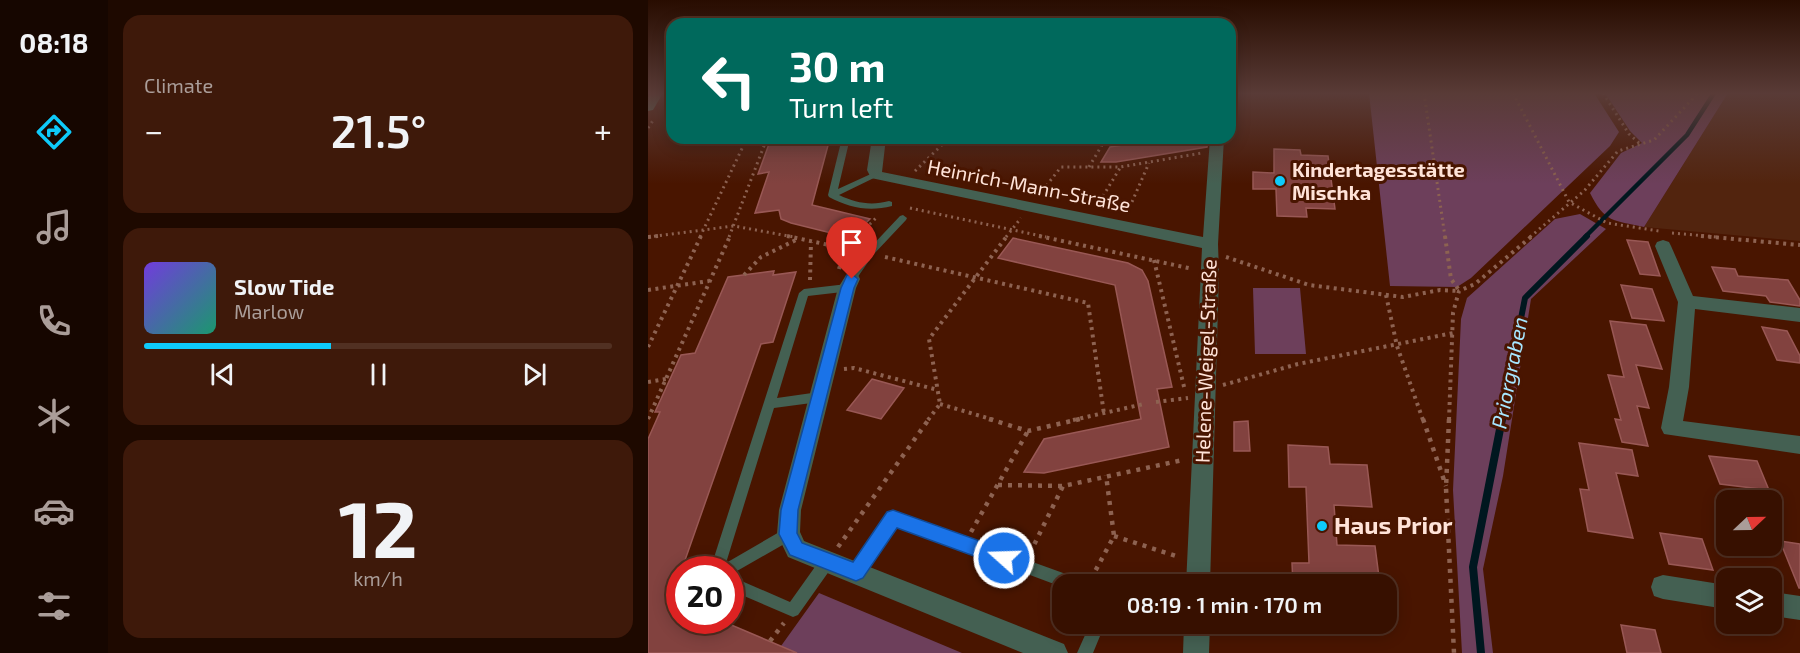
<!DOCTYPE html>
<html lang="en">
<head>
<meta charset="utf-8">
<style>
	body { margin:0; font-family:"Exo 2",sans-serif; background:#3e190a; color:#f1f3f6; height:100vh; display:flex; flex-direction:column; font-size:22px; white-space:nowrap }
	* { box-sizing:border-box; margin:0 }
	p { font-size:20px; color:#aa9d99 }
	.icon { flex:none; width:33px; height:33px; fill:none; stroke:currentColor; stroke-width:2; stroke-linecap:round; stroke-linejoin:round }
	.map { position:relative; flex:1; overflow:hidden }
	.panel { display:flex; flex-direction:column; gap:15px; padding:15px; background:#1e0900; width:540px }
	.panel>* { flex:none }
	.guide { position:absolute; left:18px; top:18px; width:570px; height:126px; border-radius:18px; box-shadow:0 3px 15px #0003,0 0 0 2px #513022; background:#00695c; color:#fff; overflow:hidden }
	.needle { width:39px; rotate:68deg }
	.controls { position:absolute; left:1068px; top:490px; display:grid; gap:12px }
	.controls a { display:grid; place-items:center; width:66px; height:66px; border-radius:12px; background:#371000; box-shadow:0 3px 15px #0003,0 0 0 2px #513022; font-size:30px }
	.speed { position:absolute; left:18px; top:556px; display:flex; gap:12px; font-size:30px; font-weight:700; text-align:center }
	.speed>* { display:grid; place-content:center; width:78px; height:78px; border-radius:50%; background:#371000; box-shadow:0 3px 15px #0003,0 0 0 2px #513022; line-height:1 }
	.speed .limit { border:9px solid #d22; background:#fff; color:#111 }
	.pin { position:absolute; display:grid; place-items:center; width:51px; height:51px; color:#fff; margin:-62px -26px; border-radius:50% 50% 50% 0; rotate:-45deg; box-shadow:0 0 6px #0007 }
	.pin .icon { rotate:45deg }
	.me { position:absolute; width:66px; margin:-33px; rotate:290deg; stroke-linejoin:round; filter:drop-shadow(0 0 4px #0008) }
	.turn { display:flex; align-items:center; gap:21px; height:126px; padding:0 24px; font-size:27px }
	.turn .icon { width:78px; height:78px; stroke-width:2.5 }
	.turn b { display:block; font-size:42px; line-height:51px }
	.big { font-size:45px; font-weight:600; line-height:1.1 }
	.panel .tile { flex:1; display:flex; flex-direction:column; justify-content:center; gap:9px; min-width:0; padding:0 21px; border-radius:18px; background:#3e190a }
	.panel .dial { align-items:center; gap:0 }
	.dial b { font-size:78px; line-height:1 }
	.song { display:flex; align-items:center; gap:18px }
	.cover { width:72px; height:72px; border-radius:9px; background:linear-gradient(135deg,hsl(260 70% 55%),hsl(160 70% 35%)) }
	.played { height:6px; border-radius:3px; background:linear-gradient(90deg,#0ecafa 40%,#513022 40%) }
	.keys { display:flex; justify-content:space-around; direction:ltr }
	.heat { display:flex; justify-content:space-between; align-items:center; font-size:33px; direction:ltr }
	.trip { position:absolute; left:404px; top:574px; width:345px; height:60px; border-radius:18px; background:#371000; box-shadow:0 3px 15px #0003,0 0 0 2px #513022; font-weight:600; line-height:60px; text-align:center }
	main { display:flex; flex:1; min-height:0 }
	.tabs { display:flex; flex-direction:column; width:108px; justify-content:space-around; align-items:center; background:#160600; color:#aa9d99 }
	.tabs .icon { width:42px; height:42px }
	.tabs .selected { color:#0ecafa }
	.tabs b { font-size:27px; color:#f1f3f6 }
	.map>svg:first-child { display:block }
	.built { fill:#52240e }
	.green { fill:#6d3f5b }
	.lines { fill:none; stroke-linecap:round; stroke-linejoin:round }
	.stream-far2 { stroke:#00171f; stroke-width:4.5 }
	.stream-far1 { stroke:#00171f; stroke-width:6 }
	.stream { stroke:#00171f; stroke-width:8 }
	.building { fill:#82423f; stroke:#995855; stroke-width:1.5 }
	.path-far2 { stroke:#8d6251; stroke-width:3; stroke-dasharray:2 4; stroke-linecap:butt }
	.path-far1 { stroke:#8d6251; stroke-width:4; stroke-dasharray:3 4.5; stroke-linecap:butt }
	.path { stroke:#8d6251; stroke-width:4.5; stroke-dasharray:4 6; stroke-linecap:butt }
	.service { fill:#446052; fill-rule:evenodd }
	.minor { fill:#446052; fill-rule:evenodd }
	.secondary { fill:#517e69; fill-rule:evenodd }
	.route { fill:#1a73e8; stroke:#114b97; stroke-width:1.5 }
	.poi-dot { fill:#0ecafa; stroke:#491500; stroke-width:2 }
	.labels { text-anchor:middle; stroke-width:6; stroke-linejoin:round; paint-order:stroke }
	.poi-label { font-size:20px; font-weight:bold; fill:#ffe3d8; stroke:#491500; text-anchor:start }
	.street-label { font-size:20px; fill:#ffe3d8; stroke:#491500 }
	.water-label { font-size:21px; font-style:italic; fill:#a7e7ff; stroke:#491500 }
	.near-poi-label { font-size:24px; font-weight:bold; fill:#ffe3d8; stroke:#491500; text-anchor:start }
</style>
</head>
<body>
<main>
<nav class="tabs">
<b>08:18</b>
<svg class="icon selected" aria-label="directions" viewBox="0 0 24 24"><path d="M12 3l9 9-9 9-9-9zM9 14v-3h6M13 9l2 2-2 2"/></svg>
<svg class="icon" aria-label="music" viewBox="0 0 24 24"><path d="M9 18V5l10-2v13"/><circle cx="6" cy="18" r="3"/><circle cx="16" cy="16" r="3"/></svg>
<svg class="icon" aria-label="phone" viewBox="0 0 24 24"><path d="M5 4h4l2 5-3 2q2 4 5 5l2-3 5 2v4C11 20 4 13 5 4z"/></svg>
<svg class="icon" aria-label="climate" viewBox="0 0 24 24"><path d="M12 3v18M4 7l16 10M4 17L20 7"/></svg>
<svg class="icon" aria-label="car" viewBox="0 0 24 24"><path d="M5 17H2v-5l4-1 3-4h7l3 4 3 1v5h-3M9 17h6M6 11h13"/><circle cx="7" cy="17" r="2"/><circle cx="17" cy="17" r="2"/></svg>
<svg class="icon" aria-label="filters" viewBox="0 0 24 24"><path d="M4 7h16M4 17h16"/><circle cx="9" cy="7" r="2"/><circle cx="15" cy="17" r="2"/></svg>
</nav>
<section class="panel">
<div class="tile"><p>Climate</p>
<div class="heat"><a>−</a><b class="big">21.5°</b><a>+</a></div>
</div>
<div class="tile">
<div class="song"><i class="cover"></i><div><b>Slow Tide</b><p>Marlow</p></div></div>
<div class="played"></div>
<div class="keys"><svg class="icon" aria-label="previous" viewBox="0 0 24 24"><path d="M18 5L8 12l10 7zM5 5v14"/></svg><svg class="icon" aria-label="pause" viewBox="0 0 24 24"><path d="M8 5v14M16 5v14"/></svg><svg class="icon" aria-label="next" viewBox="0 0 24 24"><path d="M6 5l10 7-10 7zM19 5v14"/></svg></div>
</div>
<div class="tile dial"><b>12</b><p>km/h</p></div>
</section>
<div class="map">
<svg width="1152" height="653" viewBox="0 0 1152 653">
	<rect width="100%" height="100%" fill="#491500"/>
	<path class="built" d="M1080,93H1152V241L996,227Z"/>
	<path class="green" d="M721,93H946L971,132L962,146L823,278L809,287L742,286Z
		M957,93H1080L996,227C965,220 957,223 942,193L973,153L994,143L982,131Z
		M932,214L958,229L883,299L855,476L835,569L845,653H814L805,490L813,319L819,298L907,219Z
		M605,288H652L658,354H607Z
		M171,593L314,653H128Z"/>
	<g class="lines">
		<path class="stream-far2" d="M937,237L1039,135L1066,93"/>
		<path class="stream-far1" d="M853,420L877,298L939,236"/>
		<path class="stream" d="M833,653L825,567L854,419"/>
	</g>
	<path class="building" d="M128,138H182L164,205L222,219L203,238L143,223L133,219L131,210L107,213L121,172L110,174L121,144H126Z
		M520,138H560L559,147L468,162H453L462,147Z
		M626,149L652,150L653,155L680,156L687,209L658,208L659,217L629,216L628,189H605V172L626,173Z
		M365,238L480,263L494,270L500,281L524,387L509,389L521,447L396,473L376,472L396,439L493,419L467,285L350,258Z
		M979,240L1000,242L1012,276L992,274Z
		M1064,267L1087,269L1090,276L1140,280L1152,300V306L1122,302L1118,296L1075,291Z
		M126,271L125,275L148,272L125,342L113,344L23,600L32,603V621H74L149,653H0V439L12,412H7L33,355L47,353L80,277Z
		M973,285L1004,289L1016,321L984,318Z
		M962,321L998,325L1014,369L988,365L1001,408L989,406L1000,446L974,442L967,419L973,420L960,375L976,377Z
		M1114,327L1139,331L1152,356V363L1129,360Z
		M224,379L256,388L233,419L199,410Z
		M600,421L602,451H586V422Z
		M931,443L984,450L990,476L968,473L985,538L940,531L932,489L941,490Z
		M640,445L680,447L682,464L719,465L724,507L686,505L689,545L727,546L732,585H645L644,563H661L658,487H641Z
		M1061,456L1109,461L1121,490L1072,484Z
		M1012,533L1054,539L1065,570L1021,564Z
		M1132,541L1152,544V588H1151Z
		M973,625L1007,630L1013,653H979Z"/>
	<g class="lines">
		<path class="path-far2" d="M776,93L797,237
			M865,93L921,202L959,223L1011,231
			M955,93L981,134L991,143
			M0,128L6,119
			M417,138L454,145
			M441,167L454,145L495,138
			M267,171L301,138
			M391,195L413,167H472L554,153
			M455,196L472,168
			M484,202L501,163
			M262,208L398,237
			M1024,233L1069,237
			M0,237L86,226L146,237
			M52,237L99,138
			M81,237L119,138
			M209,237L228,218
			M358,237L373,218
			M882,237L936,191L970,151L1006,140L1050,93"/>
		<path class="path-far1" d="M139,236L209,251
			M391,236L545,269
			M797,236L803,279L811,290
			M1053,236L1152,245
			M0,237L10,236
			M237,257L440,303L456,414
			M578,257L661,285L755,297L792,290L811,291
			M506,260L537,391
			M191,269L197,250L211,236
			M96,275L113,257L150,239
			M162,280L163,242
			M0,290L61,281
			M738,295L749,346L775,420
			M0,347L53,236
			M196,369L206,368L290,390
			M0,382L18,379
			M575,385L650,364L805,333
			M508,402L540,398
			M292,404L346,420
			M0,419L82,236
			M280,420L292,404L281,339L359,236
			M425,420L496,404
			M801,420L805,313L811,291L827,284L884,236"/>
		<path class="path" d="M341,419L380,431L432,419
			M775,419L798,486
			M801,419L798,488L806,653
			M350,485L415,486L535,460
			M323,532L380,431
			M466,536L531,557
			M190,547L281,419
			M382,553L415,486
			M443,579L466,536L458,475
			M122,641L136,623"/>
		<path class="service" d="M194,138H202L190,189L225,173H231L232,175L191,195C208,203 223,206 241,201L244,202V206C221,212 202,208 181,197L180,195Z
			M255,215L259,218L258,220L225,255L207,281H201L199,279L201,277L219,251L252,216Z
			M199,284L203,285L204,288L203,291L160,296L129,398L171,392L175,394L177,397L175,400L171,402L126,408L78,563L140,527L145,529L147,534L145,539L82,575V570H62L151,293L156,289Z
			M245,512L429,578L434,580L436,585H414V587L248,525L213,577L208,579L203,577L201,572L203,567L240,514Z
			M179,555L184,557L186,562L184,567L150,615L145,617L82,590V576L142,602L174,557Z
			M442,624H457L445,653H429Z"/>
		<path class="minor" d="M224,138H238L234,172L555,237L562,138H576L570,244L571,273L562,585H538L554,248L223,178L219,170Z
			M1015,240L1021,242L1023,246L1045,296L1152,308V322L1047,309L1041,387L1035,421L1152,436V454L1016,434L1013,428L1021,387L1030,302L1007,246L1009,242Z
			M204,273L210,275L212,279L208,288L153,510L152,532L156,541L416,644L420,653H375L140,557L129,534L131,510L190,288L198,275Z
			M1015,575L1078,585V609L1015,599L1006,596L1003,587L1006,578Z
			M1124,592L1152,596V620L1124,616Z
			M536,624H562L561,653H535Z"/>
		<path class="secondary" d="M3,93H15L5,110L0,111V97Z"/>
	</g>
	<linearGradient id="sky" x2="0" y2="1"><stop stop-color="#280c00"/><stop offset="0.51" stop-color="#593b37"/><stop offset="1" stop-color="#593b37" stop-opacity="0"/></linearGradient>
	<rect width="1152" height="184" fill="url(#sky)"/>
	<path class="route" d="M204,274L210,279L206,288L150,510L149,533L154,543L205,562L239,512L245,510L363,552L365,558L363,564L356,567L249,528L215,578L208,581L142,555L131,534L133,510L193,288L199,275Z"/>
	<g class="poi-dot">
		<circle cx="632" cy="181" r="6"/>
		<circle cx="674" cy="526" r="6"/>
	</g>
	<g class="labels">
		<g class="poi-label">
			<text x="644" y="177">Kindertagesstätte<tspan x="644" dy="23">Mischka</tspan></text>
		</g>
		<g class="street-label">
			<text transform="translate(381 186) rotate(11)" y="7">Heinrich-Mann-Straße</text>
			<text transform="translate(558 361) rotate(-88)" y="7">Helene-Weigel-Straße</text>
		</g>
		<g class="water-label">
			<text transform="translate(862 373) rotate(-79)" y="7">Priorgraben</text>
		</g>
		<g class="near-poi-label">
			<text x="686" y="534">Haus Prior</text>
		</g>
	</g>
</svg>
<div class="controls">
<a><svg class="needle" viewBox="-14 -14 28 28"><path d="M0-13l5 13h-10z" fill="#e53935"/><path d="M0 13l5-13h-10z" fill="#aa9d99"/></svg></a>
<a><svg class="icon" aria-label="layers" viewBox="0 0 24 24"><path d="M12 4l9 5-9 5-9-5zM3 14l9 5 9-5"/></svg></a>
</div>
<div class="speed"><div class="limit">20</div></div>
<div class="pin" style="left:204px;top:279px;background:#d93025"><svg class="icon" aria-label="arrive" viewBox="0 0 24 24"><path d="M6 21V4h12l-3 4 3 4H6"/></svg></div>
<svg class="me" style="left:356px;top:558px" viewBox="-20 -20 40 40"><circle r="17" fill="#1a73e8" stroke="#fff" stroke-width="3"/><path d="M0-11L8 9 0 5-8 9z" fill="#fff"/></svg>
<div class="trip">08:19 · 1 min · 170 m</div>
<div class="guide">
<div class="turn"><svg class="icon" aria-label="left" viewBox="0 0 24 24"><path d="M17 20v-9H6M10 6l-5 5 5 5"/></svg><div><b>30 m</b>Turn left</div></div>
</div>
</div>
</main>
</body>
</html>
